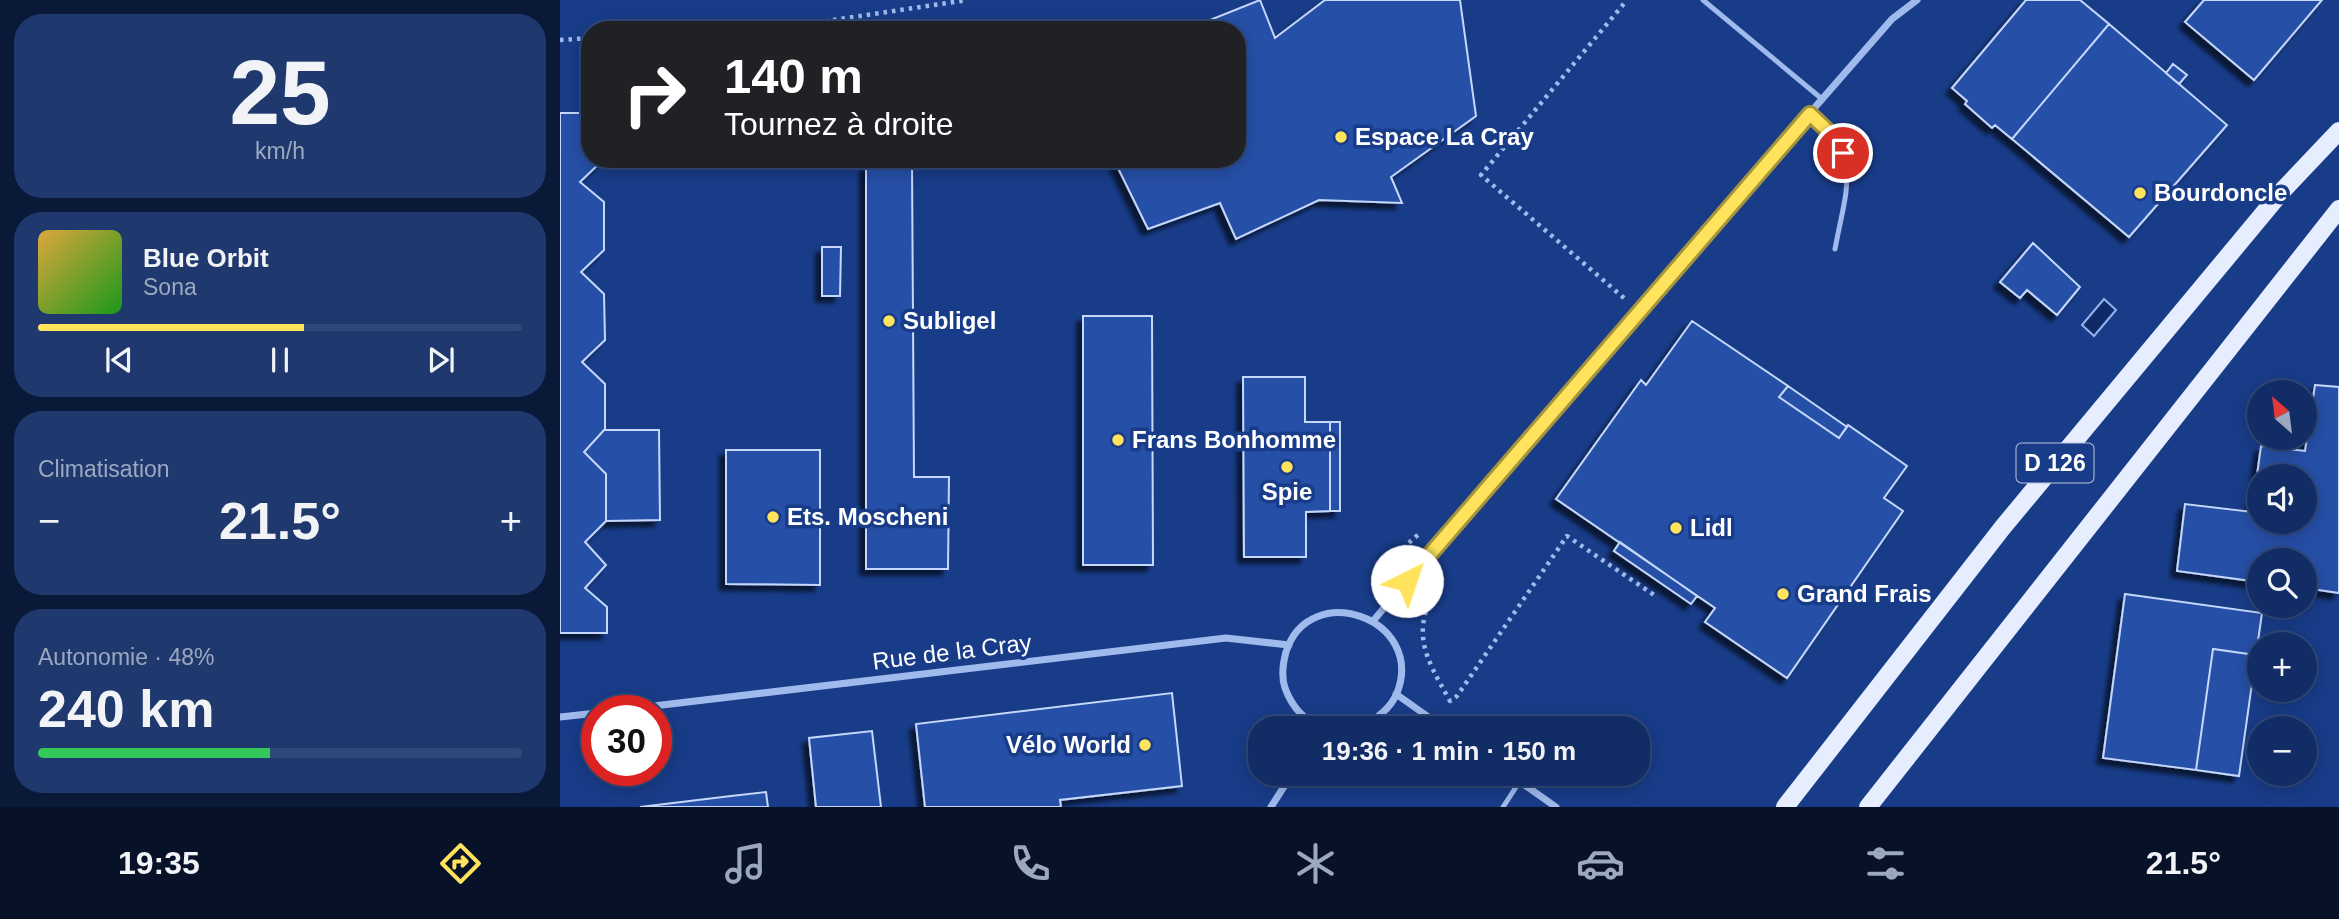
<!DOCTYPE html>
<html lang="fr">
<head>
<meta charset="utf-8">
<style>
	body { margin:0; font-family:Helvetica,sans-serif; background:#1f396f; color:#f1f3f6; height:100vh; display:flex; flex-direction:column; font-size:26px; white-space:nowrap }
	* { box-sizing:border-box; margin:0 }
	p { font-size:23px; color:#9ca8bf }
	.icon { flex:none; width:38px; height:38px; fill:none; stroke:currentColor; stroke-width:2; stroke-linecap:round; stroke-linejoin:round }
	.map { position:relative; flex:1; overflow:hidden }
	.sheet { display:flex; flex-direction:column; gap:14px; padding:14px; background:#0a1938; width:560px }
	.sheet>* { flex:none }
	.hud { position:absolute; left:21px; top:21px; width:665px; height:147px; border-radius:28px; box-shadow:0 4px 18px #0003,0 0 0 2px #31497a; background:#202124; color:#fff; overflow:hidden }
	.needle { width:46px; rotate:332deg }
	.tools { position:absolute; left:1687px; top:380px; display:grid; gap:14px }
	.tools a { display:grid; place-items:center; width:70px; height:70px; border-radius:50%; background:#122d66; box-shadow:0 4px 18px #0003,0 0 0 2px #31497a; font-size:35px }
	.speed { position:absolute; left:21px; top:695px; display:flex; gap:14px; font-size:35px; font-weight:700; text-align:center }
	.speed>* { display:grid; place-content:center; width:91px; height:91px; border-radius:50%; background:#122d66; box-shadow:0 4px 18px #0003,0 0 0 2px #31497a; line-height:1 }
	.speed .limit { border:10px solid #d22; background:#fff; color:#111 }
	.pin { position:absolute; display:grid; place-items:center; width:60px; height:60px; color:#fff; margin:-30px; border:4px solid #fff; border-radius:50%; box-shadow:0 2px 7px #0007 }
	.me { position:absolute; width:77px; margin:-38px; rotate:41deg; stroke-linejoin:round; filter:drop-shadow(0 0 5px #0008) }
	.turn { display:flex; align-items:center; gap:24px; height:147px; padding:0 28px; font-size:32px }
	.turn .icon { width:91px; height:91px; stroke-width:2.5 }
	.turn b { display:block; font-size:49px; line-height:60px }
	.big { font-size:52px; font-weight:700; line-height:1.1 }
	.sheet .tile { flex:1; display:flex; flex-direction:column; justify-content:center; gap:10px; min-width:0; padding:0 24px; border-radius:28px; background:#1f396f }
	.sheet .dial { align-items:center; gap:0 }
	.dial b { font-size:91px; line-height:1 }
	.song { display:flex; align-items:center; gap:21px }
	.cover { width:84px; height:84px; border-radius:10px; background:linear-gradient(135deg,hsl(40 70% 55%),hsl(120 70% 35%)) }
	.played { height:7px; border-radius:4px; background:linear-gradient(90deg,#ffe35c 55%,#31497a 55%) }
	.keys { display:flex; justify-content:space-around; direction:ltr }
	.heat { display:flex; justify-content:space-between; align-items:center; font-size:38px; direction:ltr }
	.charge { height:10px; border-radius:5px; background:linear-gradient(90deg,#34c759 48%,#31497a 0) }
	.trip { position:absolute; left:688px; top:716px; width:402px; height:70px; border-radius:28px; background:#122d66; box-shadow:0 4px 18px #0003,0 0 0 2px #31497a; font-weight:700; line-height:70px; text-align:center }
	.tab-bar { display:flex; height:112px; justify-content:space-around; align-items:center; background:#071229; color:#9ca8bf }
	.tab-bar .icon { width:49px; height:49px }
	.tab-bar .current { color:#ffe35c }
	.tab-bar b { font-size:32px; color:#f1f3f6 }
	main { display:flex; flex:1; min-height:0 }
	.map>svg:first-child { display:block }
	.water { fill:#0f2a66; stroke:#92b3f0; stroke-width:2 }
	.building { fill:#2650a7; stroke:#c5d7fa; stroke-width:2; fill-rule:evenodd; filter:url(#shadow) }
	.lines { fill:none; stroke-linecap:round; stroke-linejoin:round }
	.path { stroke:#a0baed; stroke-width:4.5; stroke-dasharray:3.5 5; stroke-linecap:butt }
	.lane { stroke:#a0baed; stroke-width:5 }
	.street { stroke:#a0baed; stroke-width:7 }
	.primary { stroke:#e6edff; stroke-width:18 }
	.route-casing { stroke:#a6943c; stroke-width:18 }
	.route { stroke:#ffe35c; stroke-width:12 }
	.poi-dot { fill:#ffe35c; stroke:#183c88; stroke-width:2.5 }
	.labels { text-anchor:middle; stroke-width:7; stroke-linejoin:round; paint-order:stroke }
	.shield { fill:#183c88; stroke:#bac4db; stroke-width:2 }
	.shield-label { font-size:23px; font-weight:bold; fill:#fff }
	.poi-label { font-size:24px; font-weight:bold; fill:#fff; stroke:#183c88; text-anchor:start }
	.street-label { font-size:24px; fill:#fff; stroke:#183c88 }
</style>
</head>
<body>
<main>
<section class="sheet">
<div class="tile dial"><b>25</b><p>km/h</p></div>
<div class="tile">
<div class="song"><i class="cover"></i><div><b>Blue Orbit</b><p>Sona</p></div></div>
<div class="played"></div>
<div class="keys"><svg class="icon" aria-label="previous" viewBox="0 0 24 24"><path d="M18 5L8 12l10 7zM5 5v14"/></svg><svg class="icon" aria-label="pause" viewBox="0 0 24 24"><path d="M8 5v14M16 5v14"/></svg><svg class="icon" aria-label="next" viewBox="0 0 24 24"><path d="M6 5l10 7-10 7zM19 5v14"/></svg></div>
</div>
<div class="tile"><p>Climatisation</p>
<div class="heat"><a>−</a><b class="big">21.5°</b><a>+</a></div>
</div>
<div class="tile"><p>Autonomie · 48%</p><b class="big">240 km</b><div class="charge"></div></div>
</section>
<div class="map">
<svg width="1779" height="807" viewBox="0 0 1779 807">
	<defs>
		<filter id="shadow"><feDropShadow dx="-6" dy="6" stdDeviation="2" flood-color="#0009"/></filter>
	</defs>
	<rect width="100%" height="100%" fill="#183c88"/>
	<path class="water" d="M1544,299L1556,310L1534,336L1522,325Z"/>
	<path class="building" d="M700,0L715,38L765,0H900L916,116L831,177L842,203L759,200L676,239L660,203L588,229L555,162L677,159V30H625Z
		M1466,0H1520L1549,24L1452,139L1435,125L1432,128L1405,104L1407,101L1392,88Z
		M1644,0H1762L1694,80L1625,22Z
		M1549,24L1667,125L1569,237L1452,139Z
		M1613,64L1627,75L1619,84L1606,73Z
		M0,113H30V159H44L20,182L44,202V250L21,272L44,294L45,340L22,362L45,384V429L24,452L46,474V521L25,542L46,565L25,588L47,607V633H0Z
		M352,162L354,477H389L388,569H306V165Z
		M1473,243L1520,287L1497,315L1467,290L1460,298L1440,282Z
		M262,247H281L280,296H262Z
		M523,316H592L593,565H523Z
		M1132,321L1228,386L1219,397L1279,438L1288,425L1347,466L1324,498L1343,511L1227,678L1145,622L1155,608L996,499L1081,380L1086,385Z
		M683,377H745V422H770V511L746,512V557H684Z
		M1755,385L1779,387V593L1745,588V560H1699V582L1617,571L1625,504L1692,512L1701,446L1745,451ZM1699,476H1745V522H1699Z
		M1228,386L1287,427L1279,438L1219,397Z
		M770,422H780V511H770Z
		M44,430H99L100,520L46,521V474L24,452Z
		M166,450H260V585L166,584Z
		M1060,542L1137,596L1131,604L1054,551Z
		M1565,594L1702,613L1696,655L1653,649L1636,770L1543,758Z
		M1653,649L1696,655L1679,776L1636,770Z
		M612,693L622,786L500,800L501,807H365L356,724Z
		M312,731L321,807H256L249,738Z
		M206,792L208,807H80L171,796Z"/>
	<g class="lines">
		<path class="path" d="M146,30L267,21L407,0
			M0,40L30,38
			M1064,298L921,175L1067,0
			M848,554L842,549L861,532
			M874,575L880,580C850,632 863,653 890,701L897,696L1007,536L1094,595"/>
		<path class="lane" d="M1143,0L1262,99
			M1250,114C1302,164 1287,184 1275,249
			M943,807L960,781"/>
		<path class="street" d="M813,621L1078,310L1332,19L1357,0
			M836,694L884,728
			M60,710L666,638L729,645
			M0,717L37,713
			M765,728C745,722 732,707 725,688C721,676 723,663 726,652C749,578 866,618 837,693C830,710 815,720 799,728
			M949,774L996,807
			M711,807L732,774"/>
		<path class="primary" d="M1225,807L1443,527L1723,190L1779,131
			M1308,807L1779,209"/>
	</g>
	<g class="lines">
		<g class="route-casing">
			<path id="route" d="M847,581L1250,114L1269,132L1283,153"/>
		</g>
		<use href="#route" class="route"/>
	</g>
	<g class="poi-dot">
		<circle cx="781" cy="137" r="7"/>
		<circle cx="1580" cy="193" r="7"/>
		<circle cx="329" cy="321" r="7"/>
		<circle cx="558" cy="440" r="7"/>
		<circle cx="727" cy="467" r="7"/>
		<circle cx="213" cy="517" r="7"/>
		<circle cx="1116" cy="528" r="7"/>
		<circle cx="1223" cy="594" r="7"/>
		<circle cx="585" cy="745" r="7"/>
	</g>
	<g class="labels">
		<rect class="shield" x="1456.5" y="443.5" width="77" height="39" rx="5"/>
		<g class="shield-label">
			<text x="1495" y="471">D 126</text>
		</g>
		<g class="poi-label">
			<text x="795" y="145">Espace La Cray</text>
			<text x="1594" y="201">Bourdoncle</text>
			<text x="343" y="329">Subligel</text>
			<text x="572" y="448">Frans Bonhomme</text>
			<text x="727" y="500" text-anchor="middle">Spie</text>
			<text x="227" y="525">Ets. Moscheni</text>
			<text x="1130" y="536">Lidl</text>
			<text x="1237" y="602">Grand Frais</text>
			<text x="571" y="753" text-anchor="end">Vélo World</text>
		</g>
		<g class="street-label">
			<text transform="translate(392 652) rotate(-7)" y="8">Rue de la Cray</text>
		</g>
	</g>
</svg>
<div class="tools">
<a><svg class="needle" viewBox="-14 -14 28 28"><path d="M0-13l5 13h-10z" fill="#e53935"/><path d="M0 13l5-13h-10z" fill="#9ca8bf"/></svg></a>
<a><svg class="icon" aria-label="sound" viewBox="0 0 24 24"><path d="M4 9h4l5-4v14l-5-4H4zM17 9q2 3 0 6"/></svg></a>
<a><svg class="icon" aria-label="search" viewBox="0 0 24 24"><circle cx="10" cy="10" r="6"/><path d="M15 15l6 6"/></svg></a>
<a>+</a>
<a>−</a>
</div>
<div class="speed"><div class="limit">30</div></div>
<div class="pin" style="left:1283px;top:153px;background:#d93025"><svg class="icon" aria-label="arrive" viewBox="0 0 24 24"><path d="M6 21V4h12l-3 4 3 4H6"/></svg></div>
<svg class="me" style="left:847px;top:581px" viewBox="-20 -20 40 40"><circle r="19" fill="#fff"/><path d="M0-13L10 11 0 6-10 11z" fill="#ffe35c"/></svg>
<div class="trip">19:36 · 1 min · 150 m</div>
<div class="hud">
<div class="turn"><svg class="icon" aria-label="right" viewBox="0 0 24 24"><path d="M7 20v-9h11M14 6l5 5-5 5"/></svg><div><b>140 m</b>Tournez à droite</div></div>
</div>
</div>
</main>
<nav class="tab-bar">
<b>19:35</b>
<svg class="icon current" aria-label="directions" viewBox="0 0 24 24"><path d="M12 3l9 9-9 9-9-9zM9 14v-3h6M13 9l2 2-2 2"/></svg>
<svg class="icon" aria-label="music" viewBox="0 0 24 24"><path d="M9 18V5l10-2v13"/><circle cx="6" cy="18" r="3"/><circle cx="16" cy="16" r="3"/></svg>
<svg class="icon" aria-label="phone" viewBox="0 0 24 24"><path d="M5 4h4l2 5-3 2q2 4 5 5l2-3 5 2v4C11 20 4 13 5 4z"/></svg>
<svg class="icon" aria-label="climate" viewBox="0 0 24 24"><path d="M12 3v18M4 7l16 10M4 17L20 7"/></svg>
<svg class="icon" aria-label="car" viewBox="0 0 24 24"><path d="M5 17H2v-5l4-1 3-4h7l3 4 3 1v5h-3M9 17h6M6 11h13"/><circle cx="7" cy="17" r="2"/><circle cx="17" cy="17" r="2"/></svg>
<svg class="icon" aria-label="filters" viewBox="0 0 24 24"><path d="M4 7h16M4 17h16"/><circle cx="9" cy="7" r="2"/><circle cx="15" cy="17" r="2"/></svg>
<b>21.5°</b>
</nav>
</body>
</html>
